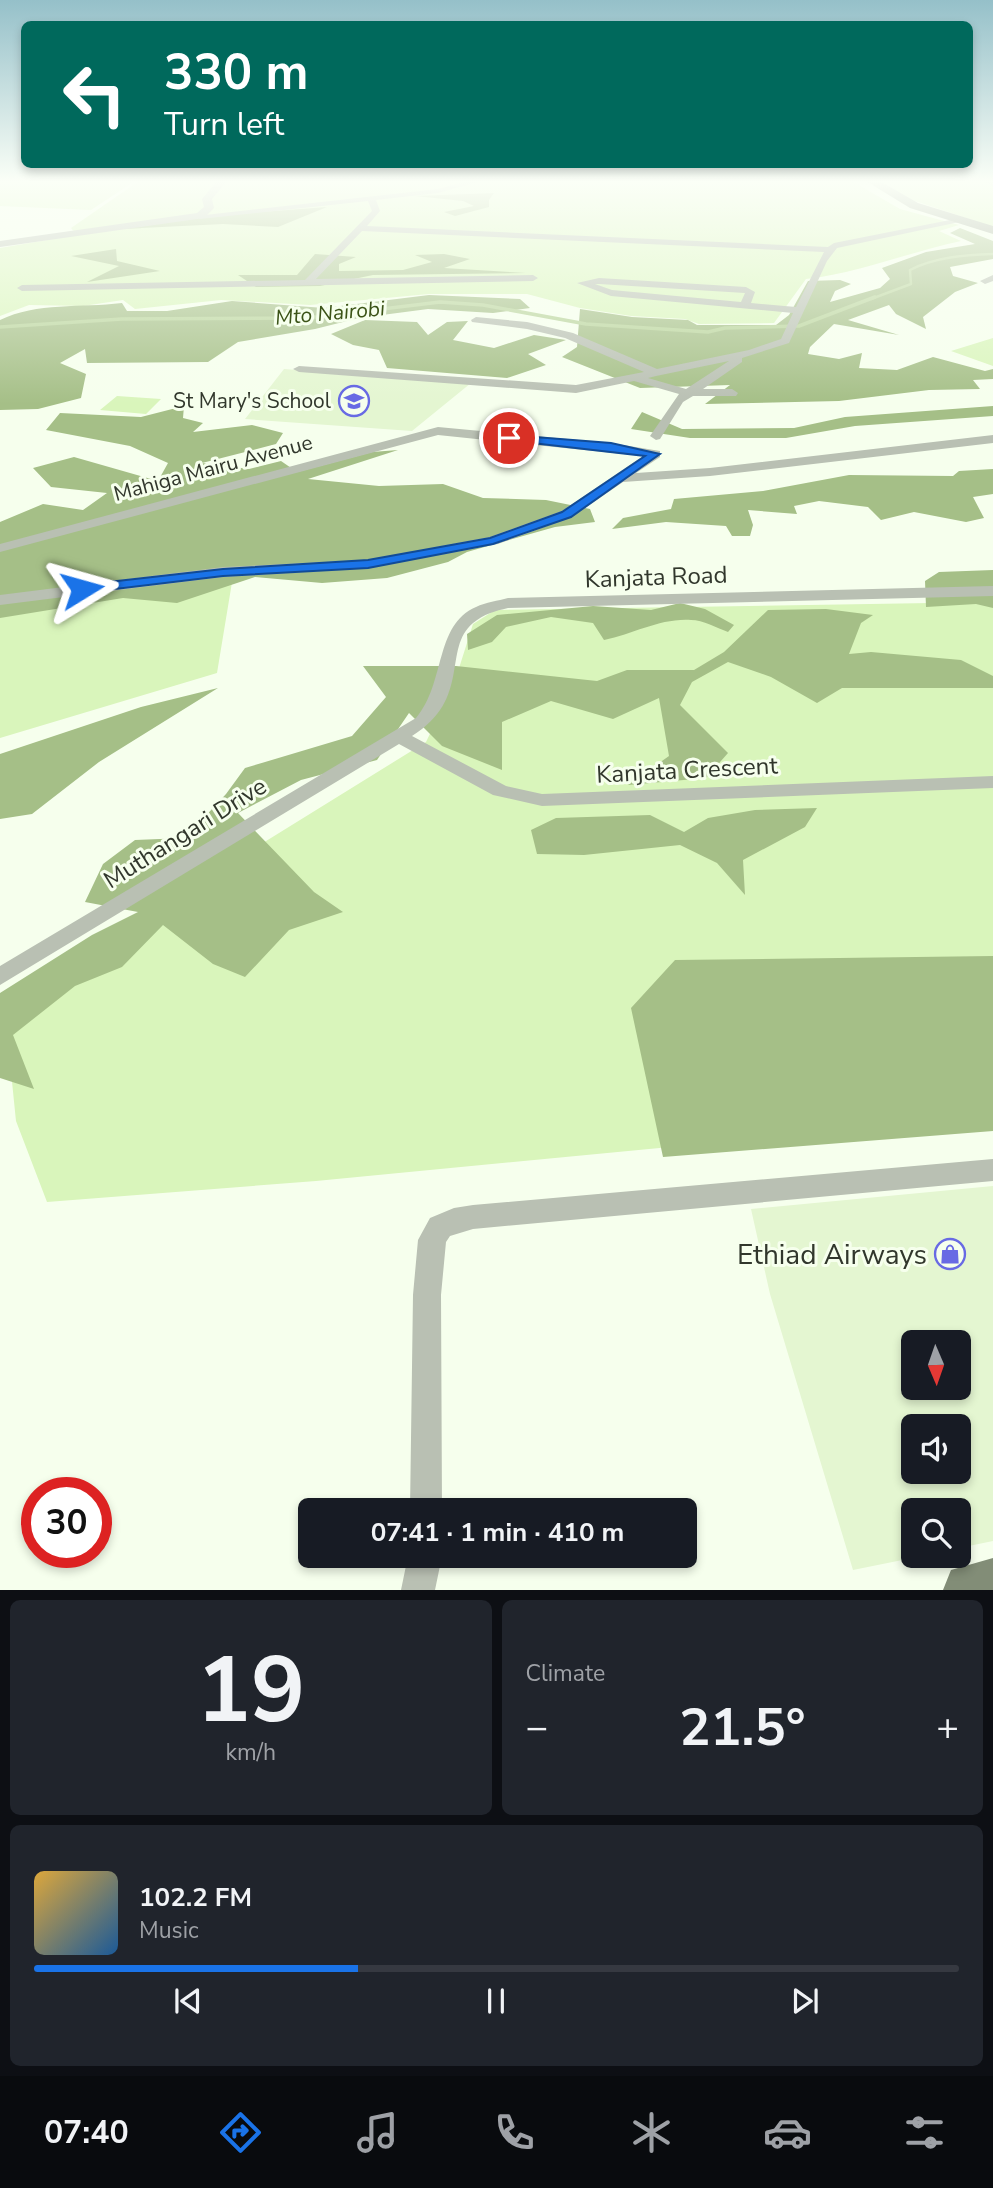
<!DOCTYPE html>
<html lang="en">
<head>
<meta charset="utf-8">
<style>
	body { margin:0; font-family:"Nunito Sans",sans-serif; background:#20242c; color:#f1f3f6; height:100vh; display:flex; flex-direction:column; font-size:26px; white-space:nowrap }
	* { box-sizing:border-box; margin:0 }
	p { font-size:23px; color:#9ea1a6 }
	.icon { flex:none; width:38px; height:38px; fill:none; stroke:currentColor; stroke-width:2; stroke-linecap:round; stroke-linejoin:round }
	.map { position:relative; height:1590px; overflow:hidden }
	.sheet { display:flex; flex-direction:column; gap:10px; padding:10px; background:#0d0f14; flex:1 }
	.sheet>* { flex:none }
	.guide { position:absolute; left:21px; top:21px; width:952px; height:147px; border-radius:10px; box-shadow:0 4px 10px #0003; background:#00695c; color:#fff; overflow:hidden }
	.needle { width:46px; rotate:178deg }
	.controls { position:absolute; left:901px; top:1330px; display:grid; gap:14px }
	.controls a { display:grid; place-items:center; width:70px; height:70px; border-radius:10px; background:#171b24; box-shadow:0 4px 10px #0003; font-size:35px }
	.speed { position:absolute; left:21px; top:1477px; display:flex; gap:14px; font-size:35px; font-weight:700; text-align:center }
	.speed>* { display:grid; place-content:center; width:91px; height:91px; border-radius:50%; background:#171b24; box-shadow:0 4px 10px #0003; line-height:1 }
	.speed .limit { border:10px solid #d22; background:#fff; color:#111 }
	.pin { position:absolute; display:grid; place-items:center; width:60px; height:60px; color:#fff; margin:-30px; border:4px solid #fff; border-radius:50%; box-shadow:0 2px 7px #0007 }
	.me { position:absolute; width:77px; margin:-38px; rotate:82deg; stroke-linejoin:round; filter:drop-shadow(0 0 5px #0008) }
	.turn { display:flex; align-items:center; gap:24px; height:147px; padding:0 28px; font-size:32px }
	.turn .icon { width:91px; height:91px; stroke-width:2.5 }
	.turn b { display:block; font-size:49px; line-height:60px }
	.big { font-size:52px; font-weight:700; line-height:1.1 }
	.sheet .card { flex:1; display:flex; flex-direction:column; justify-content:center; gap:10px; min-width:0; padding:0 24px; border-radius:10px; background:#20242c }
	.sheet .dial { align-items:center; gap:0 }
	.dial b { font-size:91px; line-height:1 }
	.song { display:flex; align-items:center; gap:21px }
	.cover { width:84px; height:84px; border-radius:10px; background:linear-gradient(135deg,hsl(40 70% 55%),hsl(210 70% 35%)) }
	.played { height:7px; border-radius:4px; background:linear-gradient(90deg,#1a73e8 35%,#363941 35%) }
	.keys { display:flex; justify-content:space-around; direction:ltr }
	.heat { display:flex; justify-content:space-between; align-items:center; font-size:38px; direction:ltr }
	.sheet .tiles { flex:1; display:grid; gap:10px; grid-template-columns:1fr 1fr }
	.card:last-child { grid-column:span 2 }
	.trip { position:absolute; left:298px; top:1498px; width:399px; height:70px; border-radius:10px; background:#171b24; box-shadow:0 4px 10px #0003; font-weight:700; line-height:70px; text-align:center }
	.menu { display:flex; height:112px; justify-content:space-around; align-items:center; background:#090b0e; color:#9ea1a6 }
	.menu .icon { width:49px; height:49px }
	.menu .on { color:#1a73e8 }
	.menu b { font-size:32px; color:#f1f3f6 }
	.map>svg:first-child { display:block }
	.built { fill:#e4f6d1; fill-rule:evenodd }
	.green { fill:#d9f5bb }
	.forest { fill:#a5bf87 }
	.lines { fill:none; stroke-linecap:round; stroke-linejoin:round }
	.stream-far1 { stroke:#b8d39a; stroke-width:2.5 }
	.stream { stroke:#b8d39a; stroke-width:3.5 }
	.minor { fill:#b9c0b3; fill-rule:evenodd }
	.tertiary { fill:#b9c0b3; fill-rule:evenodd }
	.secondary { fill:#99a290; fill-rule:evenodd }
	.primary { fill:#828d77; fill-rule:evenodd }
	.route { fill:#1a73e8; stroke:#114b97; stroke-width:2 }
	.labels { text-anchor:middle; stroke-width:6; stroke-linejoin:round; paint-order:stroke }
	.far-water-label { font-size:21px; font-style:italic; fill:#3b5317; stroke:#f6ffed }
	.far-poi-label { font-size:21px; fill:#31372c; stroke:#f6ffed; text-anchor:end }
	.far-street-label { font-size:21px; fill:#31372c; stroke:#f6ffed }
	.street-label { font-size:24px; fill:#31372c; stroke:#f6ffed }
	.near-poi-label { font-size:28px; fill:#31372c; stroke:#f6ffed; text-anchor:end }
</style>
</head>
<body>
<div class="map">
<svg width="993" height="1590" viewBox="0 0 993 1590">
	<rect width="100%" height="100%" fill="#f6ffed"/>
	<path class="built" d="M284,369L471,383L412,431L245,419Z
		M993,1186V1541L959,1548V1510H914V1556H922L853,1570L770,1294L751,1209ZM914,1342H959V1388H914ZM914,1426H959V1472H914Z"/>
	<path class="green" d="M0,181H135L91,210L0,206Z
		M139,181H852L900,209L959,225L939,231L961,241C909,252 859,273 806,279L774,323L699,324L685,319L631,316L580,308L527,294H429L310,305L221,300L135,309L123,300L83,306L29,305L0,316V248L77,235L71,228Z
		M881,181H993V227L912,200Z
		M993,338V366L951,351Z
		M117,396L161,399L146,414L100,410Z
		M235,564L217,673L0,738V596Z
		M993,602V1116L316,1181L47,1202L16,1121L4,1003L426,742L454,684L473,624L495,610Z"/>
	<path class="forest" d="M494,193L489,200V207L455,216L444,212L474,206L463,201L415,196Z
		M327,207L278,227L223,224L121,229L221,215Z
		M960,228L993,241V259L950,267L953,276L978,283L955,292L923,317L926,329L896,314L889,305L848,320L899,335L834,324L810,347L808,354L839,359L862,353L859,368L897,370L933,357L985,371L993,369V379L973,380L980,389L929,390L839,401L705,404L730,385L640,388L562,357L577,347L580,309L632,317L688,320L697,325H776L789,315L808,281L840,280L851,284L835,291L830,302L880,288L890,279L882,268L926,252L975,244L950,233Z
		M116,249L117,261L160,271L87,282L119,266L71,256Z
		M315,254L356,257L339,264V271L403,270L432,262L415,255L444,254L470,259L444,268L526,273L373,275L320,286L256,287L238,275H297Z
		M429,295L520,299L530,308L493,313L428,309L359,318L315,329L238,342L208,362L87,363L85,349L60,363L86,374L81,398L38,409L0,410V320C37,302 81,308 122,303L127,311H167L232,301L324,308Z
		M365,320L417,322L428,335L447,322L468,321L453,340L494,348L534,335L566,340L528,354L546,365L507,378L387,368L379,350L353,345L331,334Z
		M184,406L183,418L203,423L193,432L252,425L283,433L276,444L202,463L249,469L281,461L297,472L372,452L398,450L308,479L379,486L443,484L483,498L546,500L590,509L595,522L555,527L467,552L448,562L387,578L322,583L255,577L177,603L123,598L0,618V522L43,504L83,510L107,493L51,487L33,468L74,457L158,481L168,463L130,446L46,430L60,413L141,417Z
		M993,406V416L855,426L786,438H690L631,429L642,412L682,429L794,428L845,417Z
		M993,469V494L973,497L984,518L966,522L914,512L881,520L868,507L819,501L794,506L797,514L748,510L753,525L750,536H732L726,526L666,522L612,529L623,518L671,509L674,499L763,491L849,475L953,476L959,471Z
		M993,570V608L976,604L926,607L925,581L939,572Z
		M680,603L705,609L734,625L728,632C717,628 703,620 691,620C660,618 634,634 604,640L593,623L551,617L506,627L492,642L468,650L467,634L497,615L593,606L651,610Z
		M826,609L873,615L861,623L849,654L871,652L961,660L993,676V688H842L817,703L771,677L728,662L692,682L680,705L728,753L706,778L628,785L669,756L659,698L613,719L551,701L502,722V770L442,746L409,713L377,760L301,780L238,813L314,892L343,912L289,930L245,977L213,964L163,925L122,967L75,986L13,1035L34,1089L0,1078V993L92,935L138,912L85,902L103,864L135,840L185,838L226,794L245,768L352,736L386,697L363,666H456L597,681L627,670H694L724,652L768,610Z
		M218,688L99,762L32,814L0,819V754L141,707Z
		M817,808L805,827L743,860L745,895L717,863L680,845L584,855L537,854L531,830L556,818L650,815L684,832L708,818L755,810Z
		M993,956V1131L663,1157L631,1008L675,960Z"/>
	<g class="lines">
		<path class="stream-far1" d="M871,299L911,284L910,270C935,257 965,255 993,254"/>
		<path class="stream" d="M0,327L122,319L308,318L440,302L483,305L586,324L708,332L725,328L799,326L875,297"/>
		<path class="minor" d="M467,181H481L438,193L376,200L380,211L367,226L828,247L834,243L960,218L964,221L837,248L827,261L789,343L742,358V362L703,389H732L738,393L736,396H693L683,402L660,439L656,440L650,436L679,394L634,381L576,393L299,372L293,369L299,366L576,385L644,372L565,338L527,329L472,322L471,320L476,317L527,322L573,333L657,369L749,350L781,339L793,313L611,296L577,283L599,278L746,287L755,292L751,303L796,307L824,252L362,231L316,279L533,275L538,278L533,281L22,291L17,288L22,285L305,280L372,211L368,201L200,219L196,216L438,189ZM595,284H599L745,293L741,302L612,290ZM729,361L686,389L648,378L656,376Z
			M982,181H993V186Z
			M993,275V281L985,284L980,281Z
			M438,427L611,443L660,451V457L636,473L710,468L993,435V443L710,476L623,482L572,517L498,544L368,568L223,577L0,605V595L223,567L368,560L490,537L562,511L643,456L438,435L0,552V544Z
			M993,586V596L508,608C495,611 484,614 473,623C442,649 472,699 412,736L506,786L542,794L993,776V788L542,806L493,795L399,744L0,985V966L416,718C446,683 434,625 476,607C486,602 498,601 508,598Z
			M993,1159V1181L473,1229L450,1236L446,1242L441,1295L442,1510H410L413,1295L418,1240L430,1218L454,1208L473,1205Z
			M408,1556H442L435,1590H401Z"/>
		<path class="tertiary" d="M217,181H227L212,199L214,208L204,218L0,247V241L197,213L204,207L202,199Z"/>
		<path class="secondary" d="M866,181H880L918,203L993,226V234L910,208Z"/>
		<path class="primary" d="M993,1558V1590H943L951,1570Z"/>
	</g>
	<linearGradient id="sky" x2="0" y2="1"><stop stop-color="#95c0c9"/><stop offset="0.45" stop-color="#fbfff7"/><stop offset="1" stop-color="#fbfff7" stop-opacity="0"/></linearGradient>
	<rect width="993" height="404" fill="url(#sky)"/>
	<path class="route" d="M509,435L611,443L660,454L571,517L493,544L368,568L223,576L82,593L76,589L82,585L223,569L368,560L490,538L562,512L645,456L506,440L504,438Z"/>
	<defs>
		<g id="school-ring" transform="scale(1.575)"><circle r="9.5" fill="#f6ffed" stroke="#686ae4" stroke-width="1.5"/><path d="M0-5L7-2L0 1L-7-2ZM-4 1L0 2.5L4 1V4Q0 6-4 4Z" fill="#686ae4"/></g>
		<g id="shop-ring" transform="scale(1.575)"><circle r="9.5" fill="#f6ffed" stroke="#686ae4" stroke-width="1.5"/><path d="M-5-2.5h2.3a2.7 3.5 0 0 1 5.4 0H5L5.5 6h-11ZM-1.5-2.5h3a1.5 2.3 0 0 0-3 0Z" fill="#686ae4"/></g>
	</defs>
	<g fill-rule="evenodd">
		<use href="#school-ring" x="354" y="401"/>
		<use href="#shop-ring" x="950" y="1254"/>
	</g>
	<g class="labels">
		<g class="far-water-label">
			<text transform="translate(330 313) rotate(-5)" y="7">Mto Nairobi</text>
		</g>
		<g class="far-poi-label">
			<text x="331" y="408">St Mary's School</text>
		</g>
		<g class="far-street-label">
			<text transform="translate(213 468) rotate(-15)" y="7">Mahiga Mairu Avenue</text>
		</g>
		<g class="street-label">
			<text transform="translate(656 577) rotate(-2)" y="8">Kanjata Road</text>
			<text transform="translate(687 770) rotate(-3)" y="8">Kanjata Crescent</text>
			<text transform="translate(185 833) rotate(-32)" y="8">Muthangari Drive</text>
		</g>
		<g class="near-poi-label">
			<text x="927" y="1264">Ethiad Airways</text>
		</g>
	</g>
</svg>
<div class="controls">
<a><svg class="needle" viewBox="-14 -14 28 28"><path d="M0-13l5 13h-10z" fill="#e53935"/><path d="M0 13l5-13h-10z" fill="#9ea1a6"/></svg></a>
<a><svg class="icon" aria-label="sound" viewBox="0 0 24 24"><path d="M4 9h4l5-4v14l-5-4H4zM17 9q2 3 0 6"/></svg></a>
<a><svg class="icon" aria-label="search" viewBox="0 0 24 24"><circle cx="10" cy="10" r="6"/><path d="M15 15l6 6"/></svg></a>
</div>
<div class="speed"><div class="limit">30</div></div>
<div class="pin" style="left:509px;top:438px;background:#d93025"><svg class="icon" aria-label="arrive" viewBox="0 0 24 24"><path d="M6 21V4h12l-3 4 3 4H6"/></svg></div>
<svg class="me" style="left:82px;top:589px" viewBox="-20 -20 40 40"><path d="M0-17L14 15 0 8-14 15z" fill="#1a73e8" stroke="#fff" stroke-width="4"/></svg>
<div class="trip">07:41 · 1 min · 410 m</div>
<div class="guide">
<div class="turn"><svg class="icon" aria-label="left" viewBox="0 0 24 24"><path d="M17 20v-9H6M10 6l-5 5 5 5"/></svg><div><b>330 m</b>Turn left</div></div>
</div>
</div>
<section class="sheet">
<div class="tiles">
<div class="card dial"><b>19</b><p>km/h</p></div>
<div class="card"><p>Climate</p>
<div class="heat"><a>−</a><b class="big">21.5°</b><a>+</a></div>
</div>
<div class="card">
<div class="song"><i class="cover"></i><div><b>102.2 FM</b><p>Music</p></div></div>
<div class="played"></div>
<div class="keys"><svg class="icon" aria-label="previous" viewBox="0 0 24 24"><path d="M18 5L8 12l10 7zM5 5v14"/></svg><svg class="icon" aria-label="pause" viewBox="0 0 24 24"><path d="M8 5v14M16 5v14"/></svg><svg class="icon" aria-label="next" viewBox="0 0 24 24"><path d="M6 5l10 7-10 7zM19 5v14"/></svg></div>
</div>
</div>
</section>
<nav class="menu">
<b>07:40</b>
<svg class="icon on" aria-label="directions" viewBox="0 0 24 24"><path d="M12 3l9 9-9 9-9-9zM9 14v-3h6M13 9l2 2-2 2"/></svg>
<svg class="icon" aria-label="music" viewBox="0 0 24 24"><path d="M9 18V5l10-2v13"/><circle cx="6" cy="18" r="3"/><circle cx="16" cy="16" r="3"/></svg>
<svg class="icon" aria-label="phone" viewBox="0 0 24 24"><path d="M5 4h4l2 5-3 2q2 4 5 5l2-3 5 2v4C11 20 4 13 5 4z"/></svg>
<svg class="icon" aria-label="climate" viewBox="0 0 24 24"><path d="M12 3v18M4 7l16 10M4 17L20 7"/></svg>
<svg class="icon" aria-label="car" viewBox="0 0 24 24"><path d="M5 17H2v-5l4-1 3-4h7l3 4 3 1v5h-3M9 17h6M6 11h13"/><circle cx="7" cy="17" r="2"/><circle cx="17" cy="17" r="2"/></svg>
<svg class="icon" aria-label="filters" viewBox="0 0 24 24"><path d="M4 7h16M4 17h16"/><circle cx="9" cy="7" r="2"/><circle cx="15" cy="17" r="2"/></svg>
</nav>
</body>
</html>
